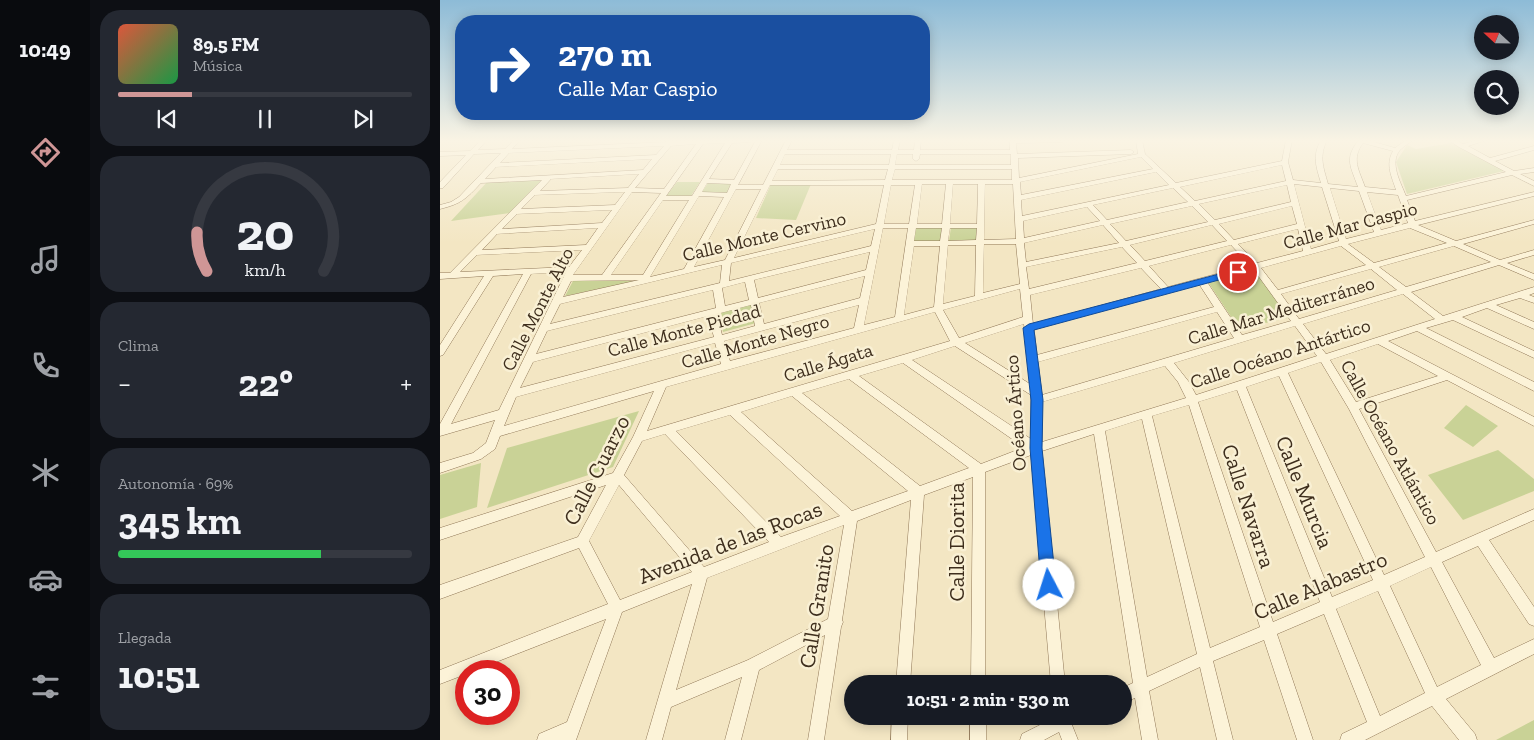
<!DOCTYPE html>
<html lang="es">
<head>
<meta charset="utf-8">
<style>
	body { margin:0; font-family:"Zilla Slab",serif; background:#242831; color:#f1f3f6; height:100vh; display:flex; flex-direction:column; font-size:19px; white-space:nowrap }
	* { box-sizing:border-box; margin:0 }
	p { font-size:16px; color:#9ea1a6 }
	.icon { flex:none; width:28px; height:28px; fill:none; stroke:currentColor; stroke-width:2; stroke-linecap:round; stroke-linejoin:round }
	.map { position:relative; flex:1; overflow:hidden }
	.sheet { display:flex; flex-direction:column; gap:10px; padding:10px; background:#0d0f14; width:350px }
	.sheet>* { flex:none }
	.top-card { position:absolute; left:15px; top:15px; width:475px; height:105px; border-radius:20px; box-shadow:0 2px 12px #0003; background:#1a4fa0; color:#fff; overflow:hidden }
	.needle { width:32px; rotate:292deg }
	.controls { position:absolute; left:1034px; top:15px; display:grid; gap:10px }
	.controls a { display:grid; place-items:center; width:45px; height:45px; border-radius:50%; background:#171b24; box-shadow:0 2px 12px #0003; font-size:25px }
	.speed { position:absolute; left:15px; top:660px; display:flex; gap:10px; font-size:25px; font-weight:700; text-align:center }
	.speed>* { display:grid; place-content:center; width:65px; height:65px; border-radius:50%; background:#171b24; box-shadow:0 2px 12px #0003; line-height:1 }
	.speed .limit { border:8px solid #d22; background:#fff; color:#111 }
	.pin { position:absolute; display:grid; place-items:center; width:42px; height:42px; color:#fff; margin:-21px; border:2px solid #fff; border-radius:50%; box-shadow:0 1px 5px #0007 }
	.me { position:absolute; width:55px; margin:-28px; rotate:355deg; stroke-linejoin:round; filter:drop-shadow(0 0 4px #0008) }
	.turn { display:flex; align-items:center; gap:18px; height:105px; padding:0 20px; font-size:22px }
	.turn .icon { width:65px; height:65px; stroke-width:2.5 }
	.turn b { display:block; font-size:35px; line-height:42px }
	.big { font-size:38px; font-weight:700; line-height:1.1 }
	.sheet .card { flex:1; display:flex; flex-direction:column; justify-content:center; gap:8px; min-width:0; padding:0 18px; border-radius:20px; background:#242831 }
	.sheet .dial { align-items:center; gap:0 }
	.dial svg { height:130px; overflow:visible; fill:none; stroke:#363941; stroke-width:7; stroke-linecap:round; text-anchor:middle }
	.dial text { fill:#f1f3f6; stroke:none }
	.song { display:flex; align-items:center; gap:15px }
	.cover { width:60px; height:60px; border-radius:8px; background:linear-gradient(135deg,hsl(10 70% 55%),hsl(140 70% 35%)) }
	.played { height:5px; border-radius:2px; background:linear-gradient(90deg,#cf9696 25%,#363941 25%) }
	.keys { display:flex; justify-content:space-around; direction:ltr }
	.heat { display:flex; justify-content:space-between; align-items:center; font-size:28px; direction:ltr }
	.charge { height:8px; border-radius:4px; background:linear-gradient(90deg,#34c759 69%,#363941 0) }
	.trip { position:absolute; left:404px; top:675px; width:288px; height:50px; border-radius:25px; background:#171b24; box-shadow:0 2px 12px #0003; font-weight:700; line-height:50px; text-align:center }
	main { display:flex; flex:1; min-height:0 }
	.menu { display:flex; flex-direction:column; width:90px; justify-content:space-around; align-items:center; background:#090b0e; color:#9ea1a6 }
	.menu .icon { width:35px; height:35px }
	.menu .on { color:#cf9696 }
	.menu b { font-size:22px; color:#f1f3f6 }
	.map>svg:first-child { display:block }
	.green { fill:#c9d296 }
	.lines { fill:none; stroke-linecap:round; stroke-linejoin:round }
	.minor-casing { stroke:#907757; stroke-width:1 }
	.minor { fill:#fcf3d8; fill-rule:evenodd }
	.route { fill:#1a73e8; stroke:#114b97 }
	.labels { text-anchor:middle; stroke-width:5; stroke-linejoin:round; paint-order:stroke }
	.street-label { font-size:19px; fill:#3e2e1d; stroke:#f9f0d4 }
	.near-street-label { font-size:22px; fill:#3e2e1d; stroke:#f9f0d4 }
</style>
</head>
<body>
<main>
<nav class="menu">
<b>10:49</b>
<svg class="icon on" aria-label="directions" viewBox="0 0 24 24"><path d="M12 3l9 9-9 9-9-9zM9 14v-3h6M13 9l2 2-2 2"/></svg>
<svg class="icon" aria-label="music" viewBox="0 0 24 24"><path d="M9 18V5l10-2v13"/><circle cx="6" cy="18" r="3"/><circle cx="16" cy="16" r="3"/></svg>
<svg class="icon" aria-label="phone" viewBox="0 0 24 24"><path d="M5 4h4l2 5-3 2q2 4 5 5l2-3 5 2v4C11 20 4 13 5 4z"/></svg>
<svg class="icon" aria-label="climate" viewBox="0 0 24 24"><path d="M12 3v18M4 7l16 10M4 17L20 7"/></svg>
<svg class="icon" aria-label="car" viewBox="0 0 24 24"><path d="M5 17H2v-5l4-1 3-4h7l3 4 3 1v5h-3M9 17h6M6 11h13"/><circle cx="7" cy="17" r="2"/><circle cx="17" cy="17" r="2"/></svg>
<svg class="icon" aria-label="filters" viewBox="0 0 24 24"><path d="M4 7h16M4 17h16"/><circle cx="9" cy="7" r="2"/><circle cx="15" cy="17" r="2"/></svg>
</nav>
<section class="sheet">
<div class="card">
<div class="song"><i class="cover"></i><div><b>89.5 FM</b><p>Música</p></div></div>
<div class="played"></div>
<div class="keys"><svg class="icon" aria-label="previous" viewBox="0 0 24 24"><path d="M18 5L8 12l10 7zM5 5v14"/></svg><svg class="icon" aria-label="pause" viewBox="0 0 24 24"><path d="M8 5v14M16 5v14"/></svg><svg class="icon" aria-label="next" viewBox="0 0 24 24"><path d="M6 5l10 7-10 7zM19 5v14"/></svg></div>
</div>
<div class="card dial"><svg viewBox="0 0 100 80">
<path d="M14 69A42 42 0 1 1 86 69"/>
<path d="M14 69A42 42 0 0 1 8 45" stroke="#cf9696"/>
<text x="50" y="56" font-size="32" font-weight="700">20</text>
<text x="50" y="72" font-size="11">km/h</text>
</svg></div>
<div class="card"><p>Clima</p>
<div class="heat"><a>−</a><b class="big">22°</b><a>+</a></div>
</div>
<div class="card"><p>Autonomía · 69%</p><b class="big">345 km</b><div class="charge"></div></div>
<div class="card"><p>Llegada</p><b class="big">10:51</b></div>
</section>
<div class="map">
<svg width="1094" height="740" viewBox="0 0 1094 740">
	<rect width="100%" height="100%" fill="#f3e6c3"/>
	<path class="green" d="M1011,143L1064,171L967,194L956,162L967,145L976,149Z
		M103,179L70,213L11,221L49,180Z
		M237,182H260L251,196H226Z
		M268,183H293L287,194L261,193Z
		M331,184H371L356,220L316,218Z
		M511,227H538L539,240L509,241Z
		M474,228H502V241L473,242Z
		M814,269L852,317L799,329L768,282Z
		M133,281H198L125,296Z
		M312,304L316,323L283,332L279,312Z
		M1026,405L1058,426L1033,447L1004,428Z
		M199,411L173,467L47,508L67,448Z
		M1058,450L1094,479V491L1023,520L988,475Z
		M41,463L37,507L0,519V475Z
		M1094,720V740H1056Z"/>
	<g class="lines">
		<g class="minor-casing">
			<path id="minor" d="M41,140H47L38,150L65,149L74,140H80L72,149L227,142L229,140H235L234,141L313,140L310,142L292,143L269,179L294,180L316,140H322L298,185H323L346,140H352L347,150H452L454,140H460L458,150H474L475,140H481L480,150H570V140H626L623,142L576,143L577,154L691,150L694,152L691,154L578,158L579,178L698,154L696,140H702L705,154L736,183L842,161L846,140H852L848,162L853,180L881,183C876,166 872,156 881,140H887C879,157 883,166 888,184L918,187C911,167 904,159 918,141L917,140H927L955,148L966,140H973C969,143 964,146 960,150C949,163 961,183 966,196L1066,172L1019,147L1008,140H1016L1023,144L1037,140H1047L1028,146L1050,158L1094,146V150L1055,161L1074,171L1094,168V172L1080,174L1094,181V186L1072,175L967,200L975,221L1094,192V196L978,225L1016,241L1094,220V224L1023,244L1060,260L1094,250V255L1067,263L1094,274V280L1059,265L971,292L1003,316L1094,287V293L1089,295L1094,297V303L1080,298L1056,305L1094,322V329L1047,308L1022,317L1094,351V358L1013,320L986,328L1094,382V391L977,331L948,341L1094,417V426L1007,380L919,409L996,552L1094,509V520L1049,540L1094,607V626L1089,624L1038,546L1002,562L1054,658L1094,639V654L1006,699L1035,734L1037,740H1019L992,706L925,740H900L902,734L927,722L884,614L837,634L873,740H857L824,640L773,661L793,740H777L760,667L709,691L718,740H702L695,698L682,703V688L693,683L654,434L602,451L625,684H611L591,455L545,472V684H531L533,477L484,495L470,684H456L471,500L417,521L402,620L403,622L401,627L384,740H368L385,635L319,670L301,740H285L302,677L231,707L222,740H206L252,584L182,612L136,740H97L99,734L127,722L166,619L33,671H26V674L0,684V670L168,604L139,548L0,599V585L138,537L166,485L0,540V528L173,473L193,437L214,391L60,436L55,449L41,459L0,473V463L33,453L46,443L55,420L0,436V424L83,274L53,276L3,355L0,356V345L44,276L0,279V273H10L102,180L41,183C26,199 21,204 0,209V205L11,202L19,197L61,153L34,154L3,188H0V182L26,155L0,156V152L30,151ZM285,143L252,196H226L263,144ZM923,143L953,151C945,165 952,177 956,190L925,187C919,170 911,159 923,143ZM256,144L224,189L195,188L231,146ZM224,146L216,155L60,163L69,153ZM345,154H451L449,165H340ZM457,154H473V159L476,161L479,159L480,154H571V165H455ZM701,157L713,169L581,195L580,182ZM212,159L203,170L45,179L56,167ZM842,165L846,181L755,201L740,187ZM338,169H448L445,180L332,181ZM455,169H572V180H452ZM716,172L729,185L582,216L581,200ZM199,174L188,188L100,191L111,179ZM267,183L291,184L287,193L262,192ZM482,184H506L502,224H477ZM513,184H538L537,224H510ZM545,184H573L576,239L544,240ZM854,184L882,187L899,241L871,249ZM330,185H444L436,224L294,258ZM451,185H475L469,224H444ZM847,185L851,202L775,220L759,204ZM733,188L748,202L667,220L653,205ZM890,188L919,191L934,232L906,239ZM296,189H321L285,260L254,267ZM185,192L175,205L81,209L95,195ZM192,192L221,193L162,275H133ZM927,192L958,195L968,223L941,230ZM259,196L284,197L244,269L210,277ZM223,200H249L203,275H171ZM752,206L768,222L686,241L670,224ZM852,206L857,224L794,240L779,224ZM647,207L660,221L584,238L583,221ZM172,210L162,223L62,229L77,214ZM663,225L679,243L586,262L584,243ZM772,225L787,241L705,261L690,245ZM158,228L146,245L42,250L57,234ZM443,228H468L455,317L424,325ZM476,228H502L500,241H474ZM510,228H537L536,240L508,241ZM970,228L1007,243L934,263L908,244ZM435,229L431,246L289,281L291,263ZM858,229L863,251L817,263L798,244ZM544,244H576L580,284L543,293ZM508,245H536L535,296L503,304ZM791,245L810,265L728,287L709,266ZM474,246H500L494,307L464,315ZM901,246L926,265L838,290L821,268ZM1014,246L1051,262L966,287L939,267ZM682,247L697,263L589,289L586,267ZM142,250L129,267L20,272L37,255ZM430,252L426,270L318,298L314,280ZM282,265L280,283L110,324L120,304ZM701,268L721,289L593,324L590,295ZM931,269L957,290L859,319L841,294ZM814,270L851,321L802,335L767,282ZM126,272L59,410L11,424L91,274ZM425,276L420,298L324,324L319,303ZM199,280L123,297L131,281ZM305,282L309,300L285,306L282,288ZM759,284L774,307L597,355L594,330ZM580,289L583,317L519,338L503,310ZM273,290L276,308L96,354L107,331ZM963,294L995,319L886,354L863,324ZM311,305L315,326L282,335L277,314ZM419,305L414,328L290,361L284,341ZM495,312L510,341L207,431L226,387ZM777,312L794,338L602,395L598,362ZM268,316L274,337L80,388L93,362ZM584,324L590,384L525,343ZM855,326L877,356L756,395L749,382L734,363ZM275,343L281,364L64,426L76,397ZM938,344L998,376L916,402L890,360ZM515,346L591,395V439L472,360ZM881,362L909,409L985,557L944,575L848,373ZM463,363L572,439L585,447L541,464L419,376ZM725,366L738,382L746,398L602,442V402ZM839,376L933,580L892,597L806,387ZM409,379L529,468L480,486L362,393ZM797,390L880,602L833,622L758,402ZM352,396L468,491L412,511L301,412ZM749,405L820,627L770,648L712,416ZM290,415L400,516L341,537L236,431ZM702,419L757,654L707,677L665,431ZM225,434L329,542L264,567L184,475L202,441ZM179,485L252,572L180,600L149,541ZM404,525L388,619L308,660L236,690L267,578ZM991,567L1041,665L997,687L950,586ZM938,591L985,693L940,716L896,609Z
				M452,716H468L467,740H451Z
				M530,716H546V740H530Z
				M613,716H642L639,721L632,725L638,740H622L619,732L604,740H580L582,734L614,718Z"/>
		</g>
		<use href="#minor" class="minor"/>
	</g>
	<linearGradient id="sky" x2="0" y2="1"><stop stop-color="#8dbbd7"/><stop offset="0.58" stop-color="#faf4e4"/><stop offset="1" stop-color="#faf4e4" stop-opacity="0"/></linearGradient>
	<rect width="1094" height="243" fill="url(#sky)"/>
	<path class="route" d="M798,269L801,270V274L594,330L603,400L602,448L616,585L614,591L609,593L603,591L601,585L590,448L591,400L583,328L589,324Z"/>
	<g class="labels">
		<g class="street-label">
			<text transform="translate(910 225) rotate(-15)" y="7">Calle Mar Caspio</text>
			<text transform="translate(324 236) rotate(-13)" y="7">Calle Monte Cervino</text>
			<text transform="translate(97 309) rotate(-63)" y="7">Calle Monte Alto</text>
			<text transform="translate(841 310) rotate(-17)" y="7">Calle Mar Mediterráneo</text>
			<text transform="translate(244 330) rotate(-15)" y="7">Calle Monte Piedad</text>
			<text transform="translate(315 341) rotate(-16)" y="7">Calle Monte Negro</text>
			<text transform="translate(840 353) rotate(-18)" y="7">Calle Océano Antártico</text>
			<text transform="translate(388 362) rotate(-17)" y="7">Calle Ágata</text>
			<text transform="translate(575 413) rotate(-94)" y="7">Océano Ártico</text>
			<text transform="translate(951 442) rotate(61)" y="7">Calle Océano Atlántico</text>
		</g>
		<g class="near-street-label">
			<text transform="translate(156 470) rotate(-63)" y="8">Calle Cuarzo</text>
			<text transform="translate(865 492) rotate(68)" y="8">Calle Murcia</text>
			<text transform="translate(809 506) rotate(72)" y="8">Calle Navarra</text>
			<text transform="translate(290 542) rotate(-21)" y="8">Avenida de las Rocas</text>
			<text transform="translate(516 542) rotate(-90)" y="8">Calle Diorita</text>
			<text transform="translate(880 585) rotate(-23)" y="8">Calle Alabastro</text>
			<text transform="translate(376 606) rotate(-81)" y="8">Calle Granito</text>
		</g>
	</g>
</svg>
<div class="controls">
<a><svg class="needle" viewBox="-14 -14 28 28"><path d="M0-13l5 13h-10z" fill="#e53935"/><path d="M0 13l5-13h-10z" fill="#9ea1a6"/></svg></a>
<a><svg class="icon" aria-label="search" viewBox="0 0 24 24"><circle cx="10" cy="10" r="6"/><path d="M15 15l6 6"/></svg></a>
</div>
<div class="speed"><div class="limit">30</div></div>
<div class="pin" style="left:798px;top:272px;background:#d93025"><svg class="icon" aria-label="arrive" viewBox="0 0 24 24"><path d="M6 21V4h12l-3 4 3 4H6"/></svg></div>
<svg class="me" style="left:609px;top:585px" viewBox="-20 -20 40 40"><circle r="19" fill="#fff"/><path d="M0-13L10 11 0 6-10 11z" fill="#1a73e8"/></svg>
<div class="trip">10:51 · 2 min · 530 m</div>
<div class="top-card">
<div class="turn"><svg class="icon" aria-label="right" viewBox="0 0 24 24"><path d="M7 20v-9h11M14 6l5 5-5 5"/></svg><div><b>270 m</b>Calle Mar Caspio</div></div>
</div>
</div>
</main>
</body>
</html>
